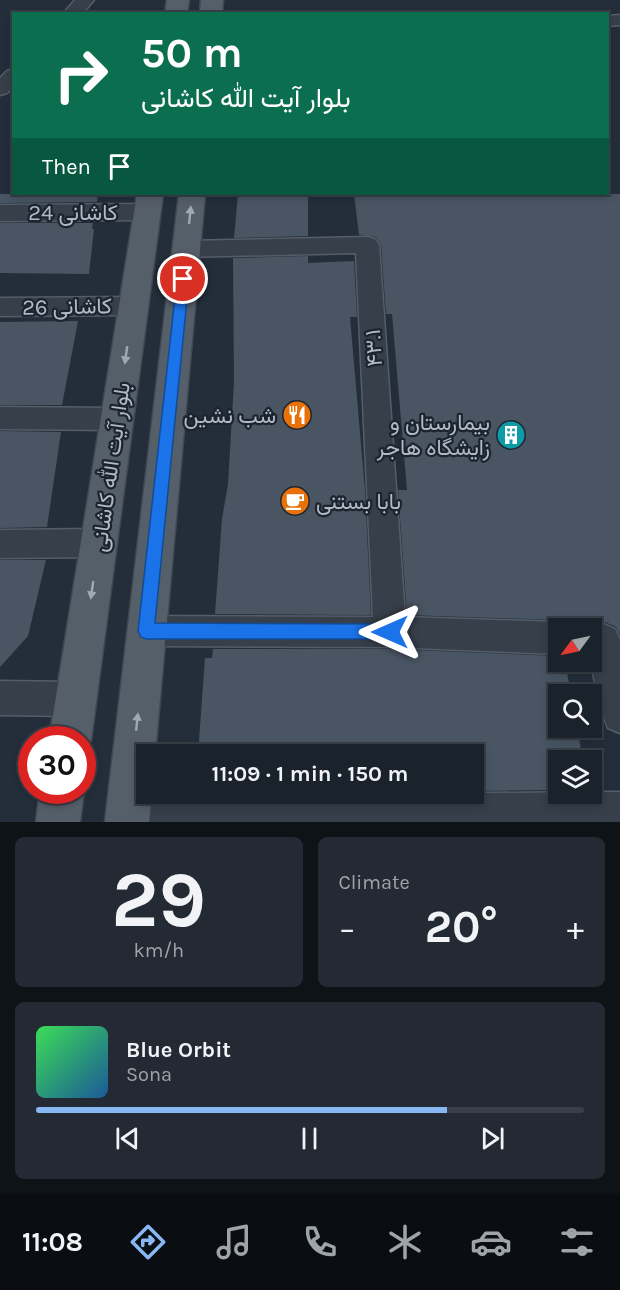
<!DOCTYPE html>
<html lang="en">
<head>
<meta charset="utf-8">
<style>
	body { margin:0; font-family:Karla,Vazirmatn,sans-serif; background:#232a34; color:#f1f3f6; height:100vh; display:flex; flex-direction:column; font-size:22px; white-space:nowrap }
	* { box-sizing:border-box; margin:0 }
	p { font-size:20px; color:#9fa4a9 }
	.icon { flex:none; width:33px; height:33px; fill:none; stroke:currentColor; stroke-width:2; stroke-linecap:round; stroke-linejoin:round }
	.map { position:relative; height:822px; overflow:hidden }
	.side { display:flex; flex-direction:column; gap:15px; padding:15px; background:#0e1318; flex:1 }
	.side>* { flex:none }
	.hud { position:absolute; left:12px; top:12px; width:597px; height:183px; border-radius:0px; box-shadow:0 3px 9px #0003,0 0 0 2px #383f48; background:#0b6e4f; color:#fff; overflow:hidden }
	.needle { width:39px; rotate:237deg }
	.controls { position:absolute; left:548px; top:618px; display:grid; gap:12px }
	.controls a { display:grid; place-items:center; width:54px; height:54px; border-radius:0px; background:#1a222c; box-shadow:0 3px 9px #0003,0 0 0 2px #383f48; font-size:30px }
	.speed { position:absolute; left:18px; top:726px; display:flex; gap:12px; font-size:30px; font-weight:700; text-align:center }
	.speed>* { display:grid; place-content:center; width:78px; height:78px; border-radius:50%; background:#1a222c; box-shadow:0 3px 9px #0003,0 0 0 2px #383f48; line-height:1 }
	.speed .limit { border:9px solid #d22; background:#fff; color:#111 }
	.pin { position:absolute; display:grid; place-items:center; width:51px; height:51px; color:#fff; margin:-26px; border:3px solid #fff; border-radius:50%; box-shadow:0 2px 6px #0007 }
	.me { position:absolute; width:66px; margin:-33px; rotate:270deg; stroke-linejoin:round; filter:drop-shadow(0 0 4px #0008) }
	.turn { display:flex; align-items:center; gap:21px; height:126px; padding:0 30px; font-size:27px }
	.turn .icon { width:78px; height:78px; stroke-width:2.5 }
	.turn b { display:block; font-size:42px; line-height:51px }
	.then { display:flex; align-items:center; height:57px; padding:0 30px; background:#0003; gap:12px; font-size:22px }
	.big { font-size:45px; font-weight:700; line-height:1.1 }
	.side .tile { flex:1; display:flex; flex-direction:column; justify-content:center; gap:9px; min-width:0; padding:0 21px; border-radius:9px; background:#232a34 }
	.side .dial { align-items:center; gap:0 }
	.dial b { font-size:78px; line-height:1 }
	.song { display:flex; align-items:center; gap:18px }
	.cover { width:72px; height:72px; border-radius:9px; background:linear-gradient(135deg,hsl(130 70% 55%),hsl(210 70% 35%)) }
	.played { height:6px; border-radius:3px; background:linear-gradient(90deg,#89b7f4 75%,#383f48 75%) }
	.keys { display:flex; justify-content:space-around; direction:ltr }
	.heat { display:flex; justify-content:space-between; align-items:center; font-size:33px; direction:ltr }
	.side .tiles { flex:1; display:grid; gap:15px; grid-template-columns:1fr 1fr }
	.tile:last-child { grid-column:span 2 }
	.trip { position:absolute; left:136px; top:744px; width:348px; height:60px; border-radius:0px; background:#1a222c; box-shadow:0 3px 9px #0003,0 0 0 2px #383f48; font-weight:700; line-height:60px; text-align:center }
	.dock { display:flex; height:96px; justify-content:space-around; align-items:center; background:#0a0e12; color:#9fa4a9 }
	.dock .icon { width:42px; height:42px }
	.dock .active { color:#89b7f4 }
	.dock b { font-size:27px; color:#f1f3f6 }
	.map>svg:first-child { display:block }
	.building { fill:#495563 }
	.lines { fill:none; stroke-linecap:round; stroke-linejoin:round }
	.minor-casing { stroke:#555d68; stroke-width:3 }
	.primary-casing { stroke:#404953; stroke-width:3 }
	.minor { fill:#37404a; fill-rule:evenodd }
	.primary { fill:#555f6a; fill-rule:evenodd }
	.oneway { fill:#9fa8b4 }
	.route { fill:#1a73e8; stroke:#114b97; stroke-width:1.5 }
	.labels { text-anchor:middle; stroke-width:4.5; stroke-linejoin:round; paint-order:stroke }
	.street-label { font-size:22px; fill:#b2bac6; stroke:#1c252f }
	.poi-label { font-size:22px; fill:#b2bac6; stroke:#1c252f; text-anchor:end }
</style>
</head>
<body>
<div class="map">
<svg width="620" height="822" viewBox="0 0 620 822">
	<rect width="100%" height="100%" fill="#232e3a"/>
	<path class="building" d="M0,194H98L97,202L0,203Z
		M238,194H308V236L234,238Z
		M354,194H620V635L616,627L605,622L591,628H572L558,620L407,615L398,490H407L392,314H386L381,245L376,237L359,235Z
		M0,223H93L92,229H94L89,274L0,273Z
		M308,256V263L354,261L357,317H350L365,491L371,615L215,614L222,519L228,484L234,382L233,258Z
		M78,321L62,405H0V322Z
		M0,431L61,432L47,527L0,528Z
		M0,560H46L28,636L0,667Z
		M213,649H390L558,656V662H565L571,694H558V728H577L583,760H558V790L474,791V754H198L205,658H212Z"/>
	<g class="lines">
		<g class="minor-casing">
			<path id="minor" d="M75,0H94L82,14H63Z
				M620,15V25L608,26V16Z
				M14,69V86L7,93L0,95V78L7,71Z
				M147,204L155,207L158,212L155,217L147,220L0,221V205Z
				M367,237L375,239L379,245L405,617L558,622L570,628H558V654L390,647L146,646L135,642L130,631L135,620L146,616L373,617L356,253L186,257L178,255L174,249L178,243L186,241Z
				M133,297L142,300L145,306L142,312L133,315L0,316V298Z
				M0,407L117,408L127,411L131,419L127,427L117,430L0,429Z
				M99,529L110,533L114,543L110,553L99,557L0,558V530Z
				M604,624L615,629L620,640V733L608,728C599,706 585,651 593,629Z
				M0,681L76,682L88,687L93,699L88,711L76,716L0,715Z
				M591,792H620V822H113L110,815L115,802L128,797Z"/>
		</g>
		<g class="primary-casing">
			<path id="primary" d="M167,0H189L187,14H165Z
				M201,0H223L222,14H200Z
				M137,194H163L91,740L82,756V740H49Z
				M179,194H205L155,754H147V794H152L149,822H105Z
				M82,787L84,790L80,822H36L40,790H82Z"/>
		</g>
		<use href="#minor" class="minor"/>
		<use href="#primary" class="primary"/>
	</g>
	<defs><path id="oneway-solid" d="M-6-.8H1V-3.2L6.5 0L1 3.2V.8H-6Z" transform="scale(1.5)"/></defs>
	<g class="oneway">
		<use href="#oneway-solid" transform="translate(190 215) rotate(-84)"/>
		<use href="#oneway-solid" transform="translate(126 355) rotate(98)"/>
		<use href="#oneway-solid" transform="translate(92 590) rotate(98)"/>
		<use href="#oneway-solid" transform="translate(137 722) rotate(-84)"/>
	</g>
	<path class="route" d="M183,275L189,279L155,623L390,624L396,626L398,632L396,637L390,639H146L141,637L138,631L177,279Z"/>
	<defs>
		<g id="restaurant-disc" transform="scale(1.5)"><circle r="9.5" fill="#e8710a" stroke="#1c252f"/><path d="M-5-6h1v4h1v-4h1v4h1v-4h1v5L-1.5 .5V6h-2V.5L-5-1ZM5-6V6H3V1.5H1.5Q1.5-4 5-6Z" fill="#fff"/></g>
		<g id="building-disc" transform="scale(1.5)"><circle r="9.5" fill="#0f9aa8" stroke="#1c252f"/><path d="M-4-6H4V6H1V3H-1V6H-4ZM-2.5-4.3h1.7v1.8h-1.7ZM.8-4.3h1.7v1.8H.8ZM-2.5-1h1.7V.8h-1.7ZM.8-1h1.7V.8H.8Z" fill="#fff"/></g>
		<g id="cafe-disc" transform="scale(1.5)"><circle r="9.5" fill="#e8710a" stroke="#1c252f"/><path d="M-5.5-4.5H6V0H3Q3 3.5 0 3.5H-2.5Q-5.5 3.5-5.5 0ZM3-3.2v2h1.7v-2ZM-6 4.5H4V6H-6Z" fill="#fff"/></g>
	</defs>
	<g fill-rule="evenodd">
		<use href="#restaurant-disc" x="297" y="415"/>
		<use href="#building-disc" x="511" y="435"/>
		<use href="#cafe-disc" x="295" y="501"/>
	</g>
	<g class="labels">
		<g class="street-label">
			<text x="73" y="220">کاشانی 24</text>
			<text transform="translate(67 306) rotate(-1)" y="8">کاشانی 26</text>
			<text transform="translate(373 348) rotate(-93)" y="8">۴۳.۱</text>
			<text transform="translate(110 467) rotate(-82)" y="8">بلوار آیت الله کاشانی</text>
		</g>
		<g class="poi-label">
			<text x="276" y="423">شب نشین</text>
			<text x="490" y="430">بیمارستان و<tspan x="490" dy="25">زایشگاه هاجر</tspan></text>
			<text x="316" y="509" text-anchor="start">بابا بستنی</text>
		</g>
	</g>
</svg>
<div class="controls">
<a><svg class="needle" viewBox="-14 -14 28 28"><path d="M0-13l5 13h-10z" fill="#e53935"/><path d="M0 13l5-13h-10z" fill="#9fa4a9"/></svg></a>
<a><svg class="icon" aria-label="search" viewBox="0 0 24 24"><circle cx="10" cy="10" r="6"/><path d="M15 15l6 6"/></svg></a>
<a><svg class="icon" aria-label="layers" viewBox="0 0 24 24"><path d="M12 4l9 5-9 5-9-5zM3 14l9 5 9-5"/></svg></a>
</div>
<div class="speed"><div class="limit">30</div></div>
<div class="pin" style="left:183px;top:279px;background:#d93025"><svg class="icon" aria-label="arrive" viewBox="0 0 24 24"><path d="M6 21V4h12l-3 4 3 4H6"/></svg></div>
<svg class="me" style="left:390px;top:632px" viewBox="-20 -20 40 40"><path d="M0-17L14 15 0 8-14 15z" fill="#1a73e8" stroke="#fff" stroke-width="4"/></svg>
<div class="trip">11:09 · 1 min · 150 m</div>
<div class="hud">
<div class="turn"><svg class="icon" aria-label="right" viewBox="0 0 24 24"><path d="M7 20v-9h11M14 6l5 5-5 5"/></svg><div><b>50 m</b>بلوار آیت الله کاشانی</div></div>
<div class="then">Then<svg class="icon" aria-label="arrive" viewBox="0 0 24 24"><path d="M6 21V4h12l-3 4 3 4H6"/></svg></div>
</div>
</div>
<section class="side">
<div class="tiles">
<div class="tile dial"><b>29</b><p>km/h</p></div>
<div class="tile"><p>Climate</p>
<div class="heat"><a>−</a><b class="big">20°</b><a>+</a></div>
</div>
<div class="tile">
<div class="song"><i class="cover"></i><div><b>Blue Orbit</b><p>Sona</p></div></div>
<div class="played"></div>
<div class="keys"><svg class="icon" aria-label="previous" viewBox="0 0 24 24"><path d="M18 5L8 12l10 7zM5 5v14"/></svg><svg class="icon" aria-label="pause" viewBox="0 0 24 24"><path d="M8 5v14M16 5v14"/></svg><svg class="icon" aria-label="next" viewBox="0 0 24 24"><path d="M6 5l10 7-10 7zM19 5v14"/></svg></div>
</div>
</div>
</section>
<nav class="dock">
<b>11:08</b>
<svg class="icon active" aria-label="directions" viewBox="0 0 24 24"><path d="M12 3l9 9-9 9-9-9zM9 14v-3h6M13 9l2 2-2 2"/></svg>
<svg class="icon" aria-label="music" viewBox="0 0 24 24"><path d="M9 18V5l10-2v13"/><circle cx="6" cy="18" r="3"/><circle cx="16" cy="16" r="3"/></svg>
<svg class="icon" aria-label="phone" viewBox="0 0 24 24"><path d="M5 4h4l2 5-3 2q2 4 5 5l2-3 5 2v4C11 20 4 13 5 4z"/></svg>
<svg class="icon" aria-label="climate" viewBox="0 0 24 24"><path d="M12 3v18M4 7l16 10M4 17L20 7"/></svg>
<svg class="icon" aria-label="car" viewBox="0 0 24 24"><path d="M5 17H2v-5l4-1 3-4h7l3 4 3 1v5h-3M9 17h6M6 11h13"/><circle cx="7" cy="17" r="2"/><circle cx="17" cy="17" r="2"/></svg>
<svg class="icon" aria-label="filters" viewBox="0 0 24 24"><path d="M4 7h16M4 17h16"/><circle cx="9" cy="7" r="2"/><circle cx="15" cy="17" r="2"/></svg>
</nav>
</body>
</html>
